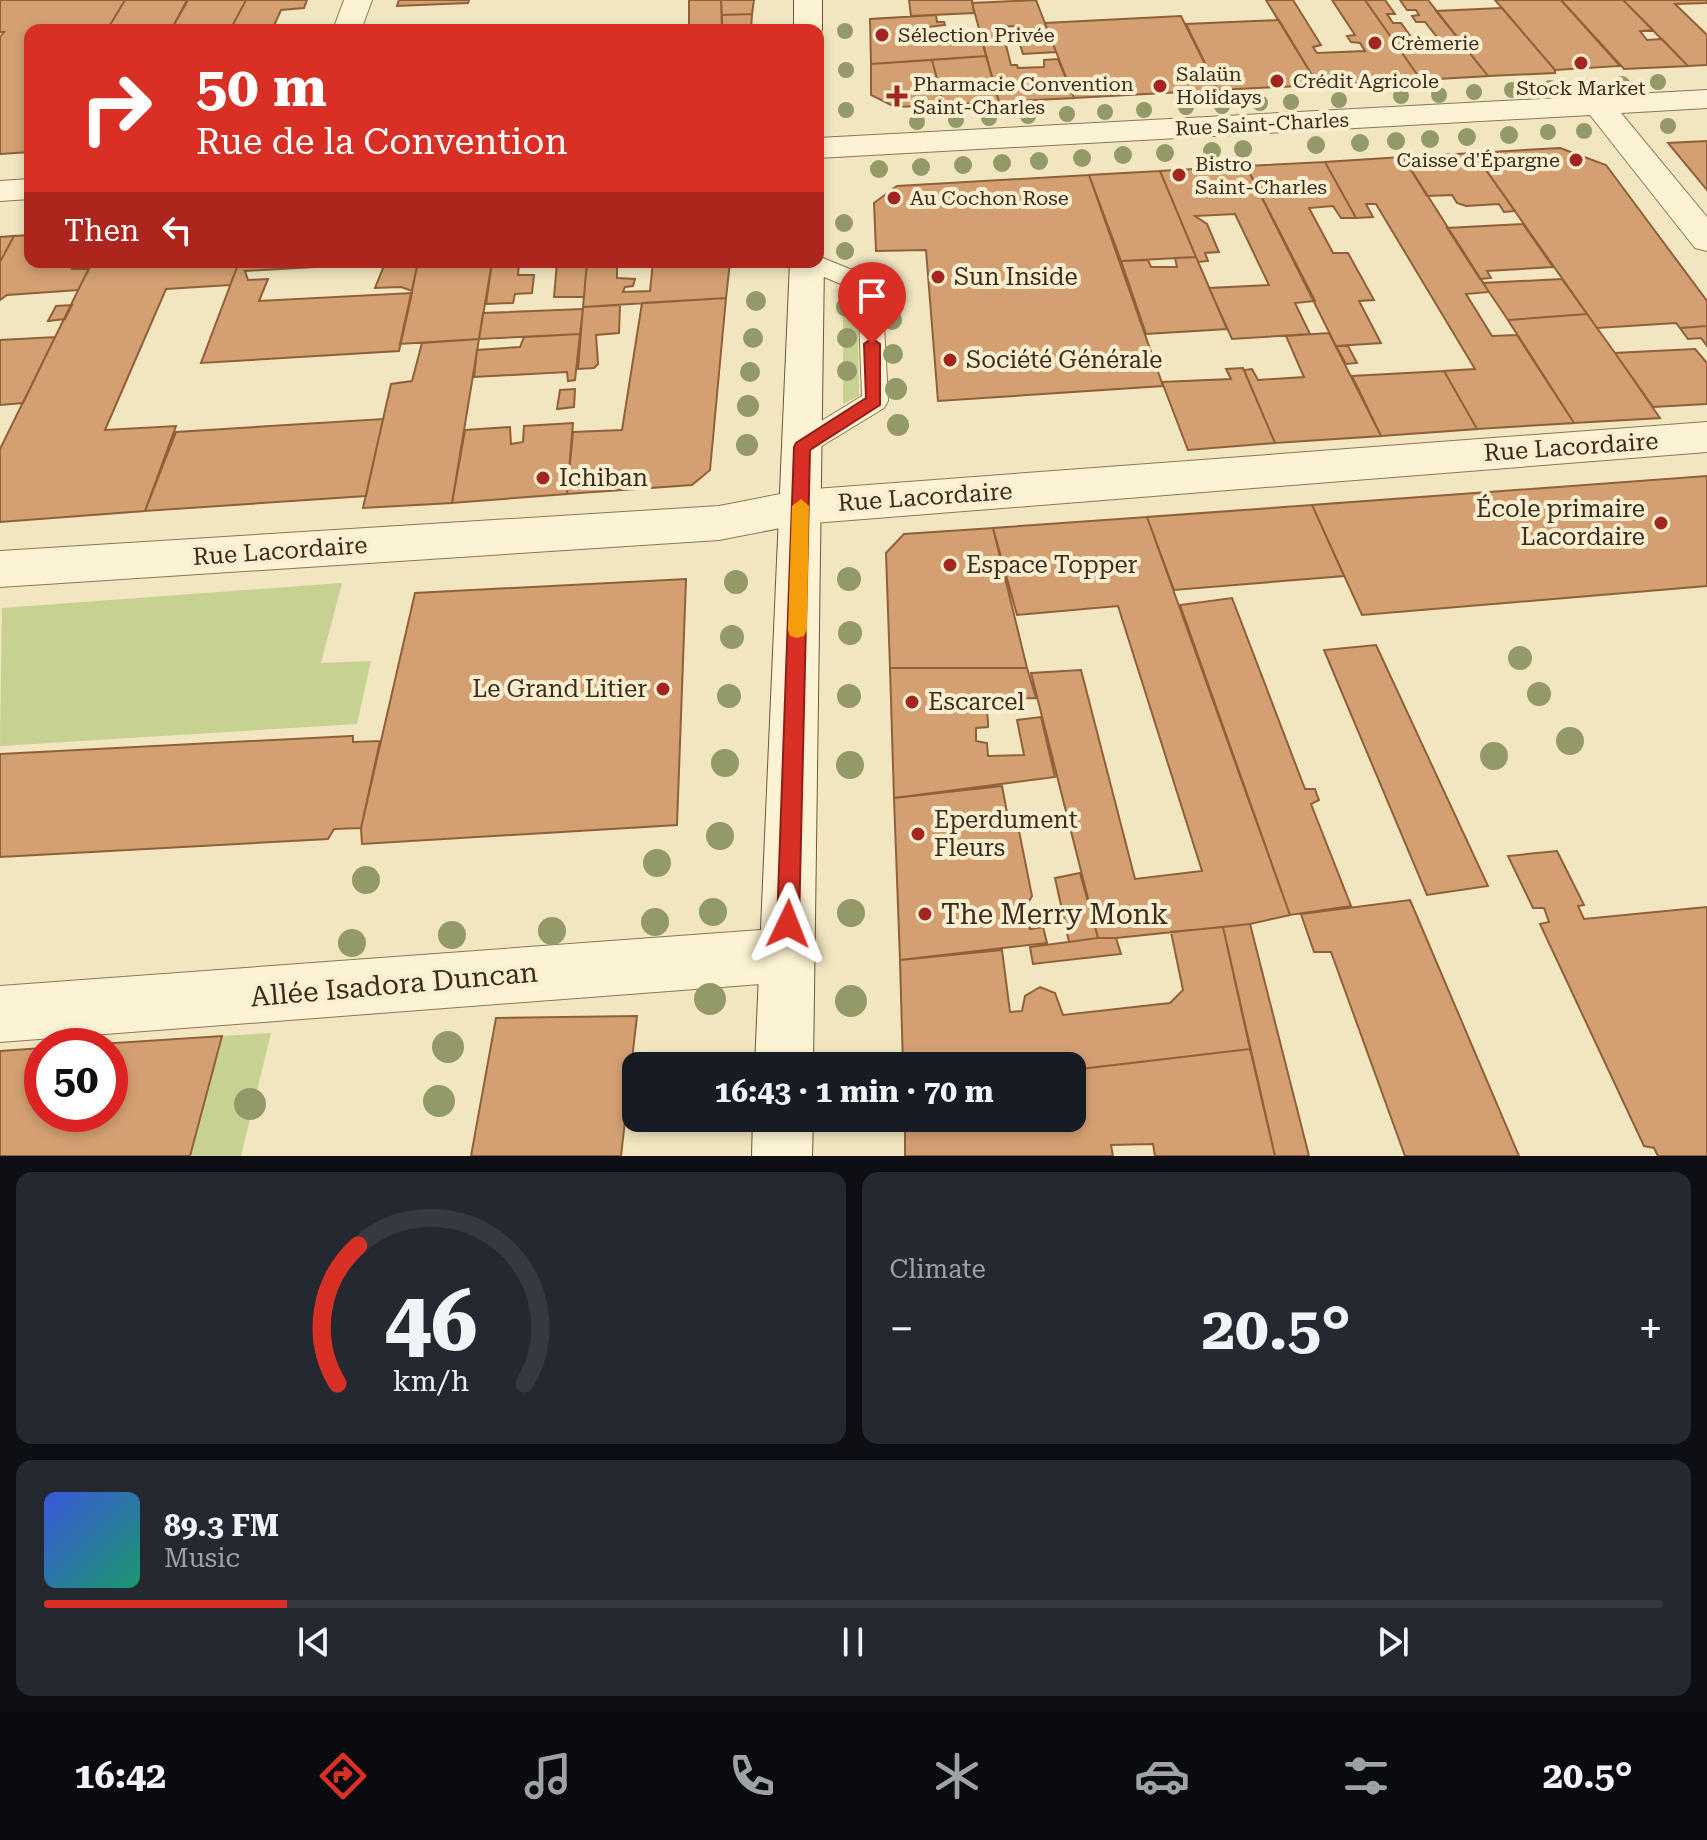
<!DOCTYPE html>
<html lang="en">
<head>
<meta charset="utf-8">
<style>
	body { margin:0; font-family:"Roboto Serif",serif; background:#242831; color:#f1f3f6; height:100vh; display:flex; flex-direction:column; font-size:30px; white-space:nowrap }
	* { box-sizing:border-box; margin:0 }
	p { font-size:26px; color:#9ea1a6 }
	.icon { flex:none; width:44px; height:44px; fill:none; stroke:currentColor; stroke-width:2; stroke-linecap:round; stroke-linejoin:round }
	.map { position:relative; height:1156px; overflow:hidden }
	.details { display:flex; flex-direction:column; gap:16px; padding:16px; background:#0d0f14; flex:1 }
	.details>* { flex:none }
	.hud { position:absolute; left:24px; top:24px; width:800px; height:244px; border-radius:16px; box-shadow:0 4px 12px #0003; background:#d93025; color:#fff; overflow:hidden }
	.speed { position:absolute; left:24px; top:1028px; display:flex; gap:16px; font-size:40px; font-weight:700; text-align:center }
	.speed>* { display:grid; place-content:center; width:104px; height:104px; border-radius:50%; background:#171b24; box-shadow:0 4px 12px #0003; line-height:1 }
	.speed .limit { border:12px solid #d22; background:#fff; color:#111 }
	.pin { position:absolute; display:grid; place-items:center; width:68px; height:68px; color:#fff; margin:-82px -34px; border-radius:50% 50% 50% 0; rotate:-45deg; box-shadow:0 0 8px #0007 }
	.pin .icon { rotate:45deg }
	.me { position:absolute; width:88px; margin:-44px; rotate:2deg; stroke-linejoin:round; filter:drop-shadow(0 0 6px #0008) }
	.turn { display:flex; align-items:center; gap:28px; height:168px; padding:0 40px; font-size:36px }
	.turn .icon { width:104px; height:104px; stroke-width:2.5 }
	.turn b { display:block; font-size:56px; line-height:68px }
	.then { display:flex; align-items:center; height:76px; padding:0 40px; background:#0003; gap:16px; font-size:30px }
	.big { font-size:60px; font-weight:700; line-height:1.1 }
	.details .card { flex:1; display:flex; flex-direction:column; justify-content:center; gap:12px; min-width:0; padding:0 28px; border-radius:16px; background:#242831 }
	.details .dial { align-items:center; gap:0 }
	.dial svg { height:208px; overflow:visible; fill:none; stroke:#363941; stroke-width:7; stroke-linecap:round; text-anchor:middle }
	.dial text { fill:#f1f3f6; stroke:none }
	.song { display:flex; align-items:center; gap:24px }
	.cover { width:96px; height:96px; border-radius:12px; background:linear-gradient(135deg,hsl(230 70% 55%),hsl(160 70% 35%)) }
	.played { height:8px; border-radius:4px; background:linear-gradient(90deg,#d93025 15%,#363941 15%) }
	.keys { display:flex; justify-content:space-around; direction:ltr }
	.heat { display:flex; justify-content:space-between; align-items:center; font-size:44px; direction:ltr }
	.details .tiles { flex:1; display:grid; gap:16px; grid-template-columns:1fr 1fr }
	.card:last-child { grid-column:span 2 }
	.trip { position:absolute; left:622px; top:1052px; width:464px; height:80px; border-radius:16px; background:#171b24; box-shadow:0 4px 12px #0003; font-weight:700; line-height:80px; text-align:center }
	.dock { display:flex; height:128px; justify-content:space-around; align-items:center; background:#090b0e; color:#9ea1a6 }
	.dock .icon { width:56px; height:56px }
	.dock .current { color:#d93025 }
	.dock b { font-size:36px; color:#f1f3f6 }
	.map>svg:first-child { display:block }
	.green { fill:#c7d192 }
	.building { fill:#d4a072; stroke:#8f6039; stroke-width:2 }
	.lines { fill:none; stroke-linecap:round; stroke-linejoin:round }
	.lane-casing { stroke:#8d7656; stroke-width:2 }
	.street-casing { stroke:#8d7656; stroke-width:2 }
	.secondary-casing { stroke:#6f5739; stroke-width:2 }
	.lane { fill:#fcf2d4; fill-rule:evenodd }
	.street { fill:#fcf2d4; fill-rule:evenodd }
	.secondary { fill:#fcf2d4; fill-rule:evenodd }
	.tree { fill:#949968 }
	.route { fill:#d93025; stroke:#8d1f18; stroke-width:2 }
	.slow { fill:#f59e0b }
	.poi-dot { fill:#a2261f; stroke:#f9efd0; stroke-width:3 }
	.labels { text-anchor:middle; stroke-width:8; stroke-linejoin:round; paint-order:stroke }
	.far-poi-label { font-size:20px; fill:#3b2d1c; stroke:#f9efd0; text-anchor:start }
	.far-street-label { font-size:20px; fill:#3b2d1c; stroke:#f9efd0 }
	.poi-label { font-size:24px; fill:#3b2d1c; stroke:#f9efd0; text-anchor:start }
	.street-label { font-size:24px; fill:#3b2d1c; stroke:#f9efd0 }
	.near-poi-label { font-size:28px; fill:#3b2d1c; stroke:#f9efd0; text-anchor:start }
	.near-street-label { font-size:28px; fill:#3b2d1c; stroke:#f9efd0 }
</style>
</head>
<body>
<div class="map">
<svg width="1707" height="1156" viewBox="0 0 1707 1156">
	<rect width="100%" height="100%" fill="#f2e6c0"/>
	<path class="green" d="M843,286L857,292L859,396L843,404Z
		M342,583L321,663L371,661L357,724L0,746L2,608Z
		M271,1033L241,1156H190L222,1036Z"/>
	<path class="building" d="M0,0H125L107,30H30V152L0,154V37L4,32H0Z
		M125,0H187L171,30H107Z
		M188,0H246L230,30H171Z
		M246,0H307L304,8L281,10L272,30H230Z
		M399,0H469L468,3L397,6Z
		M689,0H721L722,30H689Z
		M721,0H754L752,14L722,15Z
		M909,0H972L974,13L911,16Z
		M1036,0L1056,52L1023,54L1014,26L995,27L997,37L1005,41L1011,65H1017L1018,68L1044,67V60L1058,59L1074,98L999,102L972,3Z
		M1266,0H1293L1321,45L1313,47L1317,53L1365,51L1360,43L1351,42L1347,36L1355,35L1332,0H1365L1421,80L1318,85Z
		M1365,0H1385L1395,14H1387L1393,23H1401L1419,48L1444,46L1425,22H1416L1412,16L1419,15L1416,10H1407L1400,0H1428L1488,76L1421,80Z
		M1495,0H1561L1620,66L1555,70Z
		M1561,0H1623L1653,30L1640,31L1647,40L1662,39L1688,66L1624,69Z
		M1623,0H1707V3L1675,4L1707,35V65L1688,66Z
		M1502,8L1555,70V73L1488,76L1436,11Z
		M752,14L751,30H722V15Z
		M936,15L937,22H944L945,25L928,27L930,36L922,37L923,40L939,42L943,39L974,38L973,34H980L986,56L871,64L870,19Z
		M1181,16L1218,90L1074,98L1045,23Z
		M1279,20L1318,85L1218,90L1186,24Z
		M986,56L999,102L944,105L932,60Z
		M932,60L944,105L895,107L871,95V64Z
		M1707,141V190L1668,143Z
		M1560,148L1606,165L1707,301V326L1680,328L1676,323L1597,328L1474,153Z
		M1474,153L1515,211L1504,212L1499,204L1466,206L1457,203L1452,195L1427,196L1403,157Z
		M1403,157L1489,292L1466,294L1492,336L1517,335L1574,423L1477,429L1444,371L1475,369L1376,204H1366L1373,217L1356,218L1325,162Z
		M1325,162L1356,218H1341L1333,206L1309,208L1333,253H1348L1374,300L1359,301L1381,343L1336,346L1246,166Z
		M1246,166L1315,301L1295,303L1310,334L1232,339L1209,288L1269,285L1235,214L1195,216L1207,224L1219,252L1205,253L1208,261L1198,262L1160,171Z
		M1160,171L1196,257L1121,261L1089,175Z
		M1089,175L1163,386L938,401L926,250L876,251L874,203L897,186Z
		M1523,224L1553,267L1487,271L1491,278L1480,279L1447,228Z
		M30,235V262H76L72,269H89L78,290L7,295L0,300V262L14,236Z
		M14,236L0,262V237Z
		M1196,257L1227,329L1146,334L1121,261L1148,260L1151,267H1177L1175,258Z
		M92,262H239L230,285L166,289L105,430L176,426L145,511L0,522V449Z
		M239,262H418L412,291L401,287L375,288L385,263L245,271L248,280L268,279L259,301L412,293L399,351L201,363Z
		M418,262H492L479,339L400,344Z
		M492,262H519L518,275H534L532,293L515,294L513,303L486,304Z
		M557,262H587L584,297H554Z
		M587,262L617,265V278L635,279L633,286L625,287L623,292L650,291L653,262H730L726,298L583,307Z
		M1562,279L1587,314L1508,320L1483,283Z
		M726,298L710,470L692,485L567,494L573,432L622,430L642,303Z
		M72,305L65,319L48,321L56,306Z
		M620,305L619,333L596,335L598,364L594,368L578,369L583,307Z
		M583,309L580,334L479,339L483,313Z
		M1587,314L1615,353L1660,418L1574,423L1508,320Z
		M1707,326V346L1701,338L1688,339L1680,328Z
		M1329,333L1381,436L1275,443L1244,370L1252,369L1258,380L1304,377L1286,336Z
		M580,334L575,380L568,381L567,372L474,377L477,350L520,347L524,337Z
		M55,337L23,403L0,405V340Z
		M479,339L452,503L363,508L391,384L412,381L422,343Z
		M1336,346H1348L1357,363L1346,364Z
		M1695,349L1707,363V404L1653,407L1615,353Z
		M1243,368L1275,443L1188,450L1162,382L1231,379L1226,369Z
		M1444,371L1477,429L1381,436L1352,376Z
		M575,389L574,407L557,409L560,390Z
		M383,419L366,496L145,511L176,432Z
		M573,423L567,494L452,503L465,430L510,427L511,444L523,442L524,426Z
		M1707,476V586L1362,615L1312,505Z
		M1312,505L1344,576L1174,590L1147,517Z
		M1147,517L1290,915L1250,924L1116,938H1098L1031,673L1081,670L1135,879L1202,871L1118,606L1017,615L993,528Z
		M993,528L1027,668H890L886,553L904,534Z
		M686,579L677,825L362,844L361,828L415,593Z
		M1232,598L1305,789H1315L1317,795L1319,800L1311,804L1351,906L1290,915L1180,605Z
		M1376,645L1488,886L1427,895L1324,650Z
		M890,668H1027L1036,698L974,699V710L987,711L988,722V727L976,728V741L987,743L988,756L1024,755L1017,720L1041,717L1055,777L894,798Z
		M351,736H353V742L380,741L361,828L334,829L328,839L0,857V754Z
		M1002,786L1008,818L1018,826L1032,896L1026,906L1030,929L1043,927L1047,943L900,960L894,798Z
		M1557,851L1584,905L1578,906L1584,919L1707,907V1156H1658L1654,1148L1644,1146L1540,924L1549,922L1544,908H1533L1508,856Z
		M1080,873L1098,938L1069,942L1055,878Z
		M1410,900L1519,1156H1405L1331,952H1314L1301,914Z
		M1250,924L1309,1156H1275L1223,927Z
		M1223,927L1250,1049L1072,1070V1066H903L900,960L1002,950L1010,1012L1022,1011L1025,996L1040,987L1055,993L1063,1015L1170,1003L1183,990L1171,932Z
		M1098,938H1116L1121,954L1033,964L1030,947Z
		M637,1016L621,1156H471L496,1018Z
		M222,1036L190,1156H0V1051L42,1048V1114H110V1046H69Z
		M1250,1049L1275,1156H1155L1153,1144L1111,1145L1113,1156H905V1118H1072V1070Z"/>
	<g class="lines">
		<g class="lane-casing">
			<path id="lane" d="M818,256L879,281L882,287L888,401L884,408L802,458L792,455L788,447L792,439L862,396L858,291L802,268L798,262H818Z"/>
		</g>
		<g class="street-casing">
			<path id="street" d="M344,0H372L361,30H333Z
				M1707,90V108L1621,113L1707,217V251L1695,248L1590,115L818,158V138Z
				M30,179V199L0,201V181Z
				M1707,422V452L801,524L719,540L0,587V551L719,506L801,490Z
				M787,928L806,936L814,955L806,974L787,982L0,1042V986Z"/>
		</g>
		<g class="secondary-casing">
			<path id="secondary" d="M794,0H822V30L818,36V30H794Z
				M818,253L824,262L813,1066H755L790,262H818Z
				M753,1118H813L812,1156H752Z"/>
		</g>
		<use href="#lane" class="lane"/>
		<use href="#street" class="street"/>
		<use href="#secondary" class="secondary"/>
	</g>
	<g class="tree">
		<circle cx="845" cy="31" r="8"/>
		<circle cx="846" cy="70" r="8"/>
		<circle cx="1658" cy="82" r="8"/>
		<circle cx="1622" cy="84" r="8"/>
		<circle cx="1590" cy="86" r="8"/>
		<circle cx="1550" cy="88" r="8"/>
		<circle cx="1512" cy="90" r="8"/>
		<circle cx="1474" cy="92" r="8"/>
		<circle cx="1439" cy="95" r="8"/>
		<circle cx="1401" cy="96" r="8"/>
		<circle cx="1339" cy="100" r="8"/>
		<circle cx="1291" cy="102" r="8"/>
		<circle cx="1260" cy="103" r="8"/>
		<circle cx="1222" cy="106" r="8"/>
		<circle cx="1186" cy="107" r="8"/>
		<circle cx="846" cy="110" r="8"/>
		<circle cx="1144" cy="110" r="8"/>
		<circle cx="1105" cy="112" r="8"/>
		<circle cx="1067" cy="114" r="8"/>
		<circle cx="1028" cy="116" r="8"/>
		<circle cx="989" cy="118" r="8"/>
		<circle cx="956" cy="120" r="8"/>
		<circle cx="917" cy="122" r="8"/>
		<circle cx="1668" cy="126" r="8"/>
		<circle cx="1584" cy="131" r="8"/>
		<circle cx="1548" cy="132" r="8"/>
		<circle cx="1509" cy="135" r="9"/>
		<circle cx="1467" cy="137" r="9"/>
		<circle cx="1430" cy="139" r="9"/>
		<circle cx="1396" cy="141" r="9"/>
		<circle cx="1360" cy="143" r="9"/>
		<circle cx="1316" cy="145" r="9"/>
		<circle cx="1243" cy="149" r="9"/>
		<circle cx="1212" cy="151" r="9"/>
		<circle cx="1165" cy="153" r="9"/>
		<circle cx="1123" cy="155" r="9"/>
		<circle cx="1082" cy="158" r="9"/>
		<circle cx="1039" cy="161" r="9"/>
		<circle cx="1002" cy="163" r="9"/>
		<circle cx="963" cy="165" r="9"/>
		<circle cx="921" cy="167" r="9"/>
		<circle cx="879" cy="169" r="9"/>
		<circle cx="844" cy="223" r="9"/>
		<circle cx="845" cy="251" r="9"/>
		<circle cx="891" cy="288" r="10"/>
		<circle cx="756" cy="301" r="10"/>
		<circle cx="846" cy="307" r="10"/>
		<circle cx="892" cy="320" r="10"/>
		<circle cx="753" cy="338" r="10"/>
		<circle cx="847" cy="338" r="10"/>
		<circle cx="893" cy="354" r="10"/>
		<circle cx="847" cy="371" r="10"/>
		<circle cx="750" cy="372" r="10"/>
		<circle cx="896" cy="389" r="11"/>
		<circle cx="748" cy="406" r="11"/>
		<circle cx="898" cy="425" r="11"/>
		<circle cx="747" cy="445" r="11"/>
		<circle cx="849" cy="579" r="12"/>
		<circle cx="736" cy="582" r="12"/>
		<circle cx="850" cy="633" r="12"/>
		<circle cx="732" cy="637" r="12"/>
		<circle cx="1520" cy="658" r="12"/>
		<circle cx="1539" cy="694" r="12"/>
		<circle cx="729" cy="696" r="12"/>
		<circle cx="849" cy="696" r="12"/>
		<circle cx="1570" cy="741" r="14"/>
		<circle cx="1494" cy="756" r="14"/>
		<circle cx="725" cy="763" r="14"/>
		<circle cx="850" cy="765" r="14"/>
		<circle cx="720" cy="836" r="14"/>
		<circle cx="657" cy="863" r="14"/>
		<circle cx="366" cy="880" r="14"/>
		<circle cx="713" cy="912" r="14"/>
		<circle cx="851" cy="913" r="14"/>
		<circle cx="655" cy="922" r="14"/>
		<circle cx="552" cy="931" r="14"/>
		<circle cx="452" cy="935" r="14"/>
		<circle cx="352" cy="943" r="14"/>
		<circle cx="710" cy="999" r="16"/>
		<circle cx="851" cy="1001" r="16"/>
		<circle cx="448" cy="1047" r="16"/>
		<circle cx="439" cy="1101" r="16"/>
		<circle cx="250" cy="1104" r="16"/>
	</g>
	<path class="route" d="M872,338L880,344V405L810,450L799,924L796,932L788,935L780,932L777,924L794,447L796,443L866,398L864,344Z"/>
	<path class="slow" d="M801,499L809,506L807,630L804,636L797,638L790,636L788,630L792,506Z"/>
	<g class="poi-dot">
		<circle cx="882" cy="35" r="8"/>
		<circle cx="1375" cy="43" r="8"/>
		<circle cx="1581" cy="63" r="8"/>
		<circle cx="1277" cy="81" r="8"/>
		<circle cx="1160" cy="86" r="8"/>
		<path d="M893 84h8v8h8v8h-8v8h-8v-8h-8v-8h8z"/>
		<circle cx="1576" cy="160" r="8"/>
		<circle cx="1179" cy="175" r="8"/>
		<circle cx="894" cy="198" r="8"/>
		<circle cx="938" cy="277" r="8"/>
		<circle cx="950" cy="360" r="8"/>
		<circle cx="543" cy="478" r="8"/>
		<circle cx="1661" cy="523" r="8"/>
		<circle cx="950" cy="565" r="8"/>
		<circle cx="663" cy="689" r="8"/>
		<circle cx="912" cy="702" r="8"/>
		<circle cx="918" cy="834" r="8"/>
		<circle cx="925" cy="914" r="8"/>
	</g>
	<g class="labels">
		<g class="far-poi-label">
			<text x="898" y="42">Sélection Privée</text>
			<text x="1391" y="50">Crèmerie</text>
			<text x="1176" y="81">Salaün<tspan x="1176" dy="23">Holidays</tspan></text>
			<text x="1293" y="88">Crédit Agricole</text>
			<text x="913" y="91">Pharmacie Convention<tspan x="913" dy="23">Saint-Charles</tspan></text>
			<text x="1581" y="95" text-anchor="middle">Stock Market</text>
			<text x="1560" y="167" text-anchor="end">Caisse d'Épargne</text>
			<text x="1195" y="171">Bistro<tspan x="1195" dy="23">Saint-Charles</tspan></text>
			<text x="910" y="205">Au Cochon Rose</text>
		</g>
		<g class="far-street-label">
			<text transform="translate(1262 124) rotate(-3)" y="7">Rue Saint-Charles</text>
		</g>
		<g class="poi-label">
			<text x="954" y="285">Sun Inside</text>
			<text x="966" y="368">Société Générale</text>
			<text x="559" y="486">Ichiban</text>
			<text x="1645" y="517" text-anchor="end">École primaire<tspan x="1645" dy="28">Lacordaire</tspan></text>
			<text x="966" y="573">Espace Topper</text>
			<text x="647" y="697" text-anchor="end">Le Grand Litier</text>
			<text x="928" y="710">Escarcel</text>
			<text x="934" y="828">Eperdument<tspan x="934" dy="28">Fleurs</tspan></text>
		</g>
		<g class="street-label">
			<text transform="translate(1571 447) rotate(-4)" y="8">Rue Lacordaire</text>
			<text transform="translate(925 497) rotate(-4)" y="8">Rue Lacordaire</text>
			<text transform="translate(280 551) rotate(-4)" y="8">Rue Lacordaire</text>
		</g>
		<g class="near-poi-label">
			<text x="941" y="924">The Merry Monk</text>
		</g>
		<g class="near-street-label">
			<text transform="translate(394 984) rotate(-5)" y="10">Allée Isadora Duncan</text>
		</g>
	</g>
</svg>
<div class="speed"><div class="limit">50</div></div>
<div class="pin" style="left:872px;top:344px;background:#d93025"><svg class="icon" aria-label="arrive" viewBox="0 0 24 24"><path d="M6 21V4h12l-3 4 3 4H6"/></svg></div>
<svg class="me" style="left:788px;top:924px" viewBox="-20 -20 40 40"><path d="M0-17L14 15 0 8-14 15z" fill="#d93025" stroke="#fff" stroke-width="4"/></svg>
<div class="trip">16:43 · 1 min · 70 m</div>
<div class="hud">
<div class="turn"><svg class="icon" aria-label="right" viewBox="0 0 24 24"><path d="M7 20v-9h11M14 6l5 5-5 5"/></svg><div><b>50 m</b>Rue de la Convention</div></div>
<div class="then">Then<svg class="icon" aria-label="left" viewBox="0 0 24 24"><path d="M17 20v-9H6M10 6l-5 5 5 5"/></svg></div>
</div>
</div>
<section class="details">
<div class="tiles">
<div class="card dial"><svg viewBox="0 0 100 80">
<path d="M14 69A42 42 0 1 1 86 69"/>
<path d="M14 69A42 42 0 0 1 22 16" stroke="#d93025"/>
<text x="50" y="56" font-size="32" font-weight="700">46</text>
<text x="50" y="72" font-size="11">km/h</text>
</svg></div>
<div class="card"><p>Climate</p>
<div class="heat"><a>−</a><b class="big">20.5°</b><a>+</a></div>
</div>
<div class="card">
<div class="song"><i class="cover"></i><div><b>89.3 FM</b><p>Music</p></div></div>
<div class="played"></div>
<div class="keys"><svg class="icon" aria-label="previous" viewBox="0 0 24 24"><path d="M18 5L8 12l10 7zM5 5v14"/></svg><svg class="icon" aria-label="pause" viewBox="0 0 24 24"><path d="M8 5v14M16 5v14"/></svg><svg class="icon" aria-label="next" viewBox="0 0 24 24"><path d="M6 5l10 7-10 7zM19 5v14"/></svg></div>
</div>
</div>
</section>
<nav class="dock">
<b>16:42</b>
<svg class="icon current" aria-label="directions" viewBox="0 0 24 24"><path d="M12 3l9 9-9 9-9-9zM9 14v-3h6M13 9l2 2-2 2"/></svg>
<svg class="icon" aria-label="music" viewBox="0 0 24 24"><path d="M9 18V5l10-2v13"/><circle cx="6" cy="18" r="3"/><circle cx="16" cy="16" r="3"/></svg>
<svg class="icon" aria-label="phone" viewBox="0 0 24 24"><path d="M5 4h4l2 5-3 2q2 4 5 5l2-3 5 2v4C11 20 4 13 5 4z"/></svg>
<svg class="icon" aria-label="climate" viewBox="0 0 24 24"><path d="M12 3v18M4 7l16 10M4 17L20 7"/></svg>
<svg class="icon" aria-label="car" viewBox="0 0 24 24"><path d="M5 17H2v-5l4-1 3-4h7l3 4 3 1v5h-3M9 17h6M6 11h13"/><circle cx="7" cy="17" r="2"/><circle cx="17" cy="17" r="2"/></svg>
<svg class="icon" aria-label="filters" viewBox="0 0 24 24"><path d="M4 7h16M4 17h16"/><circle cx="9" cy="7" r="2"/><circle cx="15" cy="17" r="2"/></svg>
<b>20.5°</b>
</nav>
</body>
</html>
